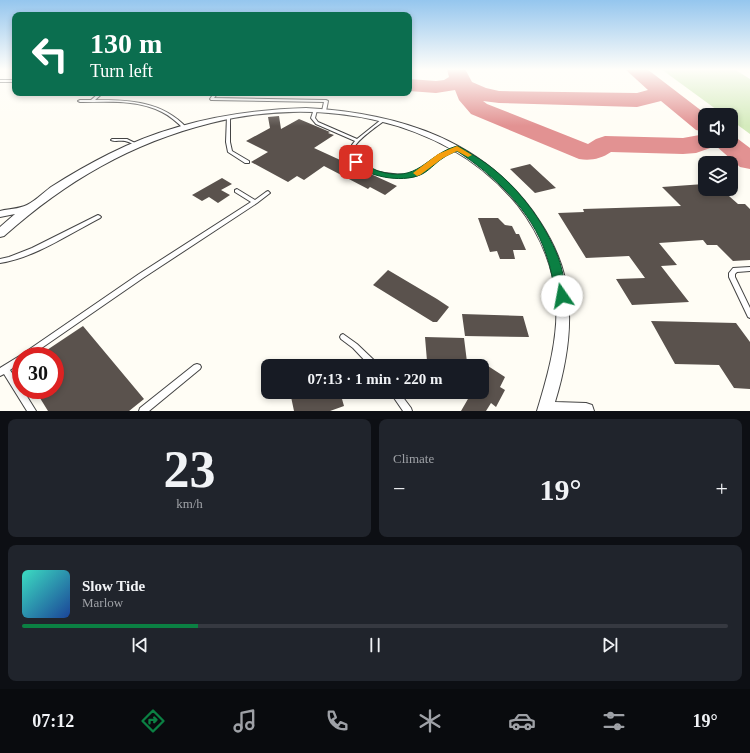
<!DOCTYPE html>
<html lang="en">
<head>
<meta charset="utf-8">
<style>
	body { margin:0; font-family:Georgia,serif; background:#20242c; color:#f1f3f6; height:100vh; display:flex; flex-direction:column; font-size:15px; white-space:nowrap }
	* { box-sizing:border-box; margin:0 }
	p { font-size:13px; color:#9ea1a6 }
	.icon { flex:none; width:22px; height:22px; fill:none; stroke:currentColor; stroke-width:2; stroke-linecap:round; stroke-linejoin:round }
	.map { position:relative; height:411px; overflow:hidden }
	.side { display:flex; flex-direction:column; gap:8px; padding:8px; background:#0d0f14; flex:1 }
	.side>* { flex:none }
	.hud { position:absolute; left:12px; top:12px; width:400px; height:84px; border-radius:8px; box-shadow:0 2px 6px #0003; background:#0b6e4f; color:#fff; overflow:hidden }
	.fabs { position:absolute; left:698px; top:108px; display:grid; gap:8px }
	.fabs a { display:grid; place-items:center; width:40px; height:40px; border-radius:8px; background:#171b24; box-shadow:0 2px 6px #0003; font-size:20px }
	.speed { position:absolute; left:12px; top:347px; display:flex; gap:8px; font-size:20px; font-weight:700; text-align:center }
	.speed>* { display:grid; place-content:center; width:52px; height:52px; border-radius:50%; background:#171b24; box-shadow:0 2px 6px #0003; line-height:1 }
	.speed .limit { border:6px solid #d22; background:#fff; color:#111 }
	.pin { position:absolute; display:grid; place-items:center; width:34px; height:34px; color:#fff; margin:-17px; border-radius:8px; box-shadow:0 2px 6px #0006 }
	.me { position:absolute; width:44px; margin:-22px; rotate:348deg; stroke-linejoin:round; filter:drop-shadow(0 0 3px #0008) }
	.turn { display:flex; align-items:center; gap:14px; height:84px; padding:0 12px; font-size:18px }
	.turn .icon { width:52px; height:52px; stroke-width:2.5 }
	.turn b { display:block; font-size:28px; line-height:34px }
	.big { font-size:30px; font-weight:600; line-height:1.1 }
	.side .tile { flex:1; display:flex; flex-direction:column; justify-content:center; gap:6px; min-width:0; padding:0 14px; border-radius:8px; background:#20242c }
	.side .dial { align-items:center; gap:0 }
	.dial b { font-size:52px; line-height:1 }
	.song { display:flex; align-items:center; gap:12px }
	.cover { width:48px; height:48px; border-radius:6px; background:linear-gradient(135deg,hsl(170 70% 55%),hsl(220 70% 35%)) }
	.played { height:4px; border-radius:2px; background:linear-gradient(90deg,#0b8043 25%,#363941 25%) }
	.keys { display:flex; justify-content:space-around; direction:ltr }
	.heat { display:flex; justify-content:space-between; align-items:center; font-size:22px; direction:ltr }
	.side .tiles { flex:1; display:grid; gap:8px; grid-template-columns:1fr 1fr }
	.tile:last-child { grid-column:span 2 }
	.trip { position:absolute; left:261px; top:359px; width:228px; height:40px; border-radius:8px; background:#171b24; box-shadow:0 2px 6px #0003; font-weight:600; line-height:40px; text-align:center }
	.menu { display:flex; height:64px; justify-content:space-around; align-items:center; background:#090b0e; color:#9ea1a6 }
	.menu .icon { width:28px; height:28px }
	.menu .on { color:#0b8043 }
	.menu b { font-size:18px; color:#f1f3f6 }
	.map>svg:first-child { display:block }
	.green { fill:#d5ebbd }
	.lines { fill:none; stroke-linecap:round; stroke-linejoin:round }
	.taxiway { fill:#e29292; fill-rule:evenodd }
	.building { fill:#5a524d }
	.lane-casing { stroke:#444; stroke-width:2 }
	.street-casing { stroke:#444; stroke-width:2 }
	.lane { fill:#fff; fill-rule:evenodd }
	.street { fill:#fff; fill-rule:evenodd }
	.route { fill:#0b8043; stroke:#07532c }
	.slow { fill:#f59e0b }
</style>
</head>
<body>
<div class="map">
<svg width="750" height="411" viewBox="0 0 750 411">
	<rect width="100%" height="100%" fill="#fffdf5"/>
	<path class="green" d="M661,69H734L750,79V134L731,120V115H724Z"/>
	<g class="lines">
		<path class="taxiway" d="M447,69H465L472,82L486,88L499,91L637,93L648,90L625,69H647L707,115H705V132L696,130L661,101L637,107L499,103L483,101L487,104L588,144L596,139L605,136L683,138L705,134V141H731V135L734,136L750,148V169L740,167L716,146L696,153L683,154L611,152C601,159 590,161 579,159L471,114L459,100L455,90L436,93L409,91V79L436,81L444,80L449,77Z"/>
	</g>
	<path class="building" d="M279,116L281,129L299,119L330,132L328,133L334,135L314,148L397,186L385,195L370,187L368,189L324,166L304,180L297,176L288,182L251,162L268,152L246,141L270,128L268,117Z
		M530,164L556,188L535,193L510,169Z
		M222,178L232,184L221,190L230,195L218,203L209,197L202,201L192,195Z
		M704,184L705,189H721L738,204H745L750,209V260L733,261L717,245H707L703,240L659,243L677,265L661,266L689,302L632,305L616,279L645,278L629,256L586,258L558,213L584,212L583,209L681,206L662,187Z
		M478,218H498L505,225L512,226L516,234H519L526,250H513L515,259H500L497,251L490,252Z
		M388,270L437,299L449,307L437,322H433L373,285Z
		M462,314L523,316L529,337L465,336Z
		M651,321L736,323L750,342V389L734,388L719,365L675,364Z
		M83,326L144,399L129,411H48L35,390H55V356H38Z
		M425,337L464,338L467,362L427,361Z
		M488,366L505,377L500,387L505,390L496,407L491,403L486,411H461L472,392H482V376Z
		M290,392H340L344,406L330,411H294Z"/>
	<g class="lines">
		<g class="lane-casing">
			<path id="lane" d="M0,80H15V82H0Z
				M99,93H103L95,100C130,100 162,101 187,128L185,129H184C177,122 170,116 162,112C137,99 107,102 80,102L78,101L80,100H91Z
				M214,93H218L214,98L326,100L328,101L326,111L324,112L322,111L324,102L211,100L210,99Z
				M314,109H315L317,110L315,118L318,122L357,139L382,119H384V121C377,126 357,140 354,148C346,171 399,178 414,173C424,170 430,161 439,155C444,152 450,150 456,147H458L459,148C454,152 448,153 443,156C433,162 426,173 415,176C396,181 329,171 355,141L316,124L311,118Z
				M227,116H229L230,117V142L232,151L249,161V163H245L228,152L226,142Z
				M112,139H127L139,145L138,146C134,145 130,142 125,141C120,140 115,142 111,140Z
				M237,189L255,200L266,192L268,191L270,193L257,203L143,278L30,356H21V362L10,370L21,387V390H23L36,411H27L4,374L0,376V368L21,355L139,274L251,202L235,192V190Z
				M98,215L100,216L101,217L100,218C69,234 34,258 0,263V259L9,257L32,248Z
				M750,267V271L737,272L735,274V277L750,308V318L748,317L729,277V273L733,268Z
				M343,334L357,344L378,364L379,366H370L353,348L341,339L340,337L341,335Z
				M197,364L200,365L201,367L200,369L149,411H139L140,408L194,365Z
				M390,392H399L411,408L412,411H403Z"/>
		</g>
		<g class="street-casing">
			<path id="street" d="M306,108C399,113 487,140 540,222C555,245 566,271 568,298C572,333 565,369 555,402L586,403L592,405L594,411H537C548,375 559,337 556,298C553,264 538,231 517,204C444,116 317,96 211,123C131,143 66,181 4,236L0,237V227L15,214L0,217V211C8,209 19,209 27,205C35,201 43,193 51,187C70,175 89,164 109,154C170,123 238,110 306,108Z"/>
		</g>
		<use href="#lane" class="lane"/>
		<use href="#street" class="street"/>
	</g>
	<linearGradient id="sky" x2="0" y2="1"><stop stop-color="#95c6ee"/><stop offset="0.55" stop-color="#fffefa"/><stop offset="1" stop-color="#fffefa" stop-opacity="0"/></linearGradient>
	<rect width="750" height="126" fill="url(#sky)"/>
	<path class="route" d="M457,146C463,148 468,152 473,155C509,176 539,213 556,252C562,265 564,282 568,296L566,299L562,301L558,299L556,296C553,282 551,267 546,254C532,211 494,175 457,151C452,153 447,155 443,158C435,163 428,172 420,175C401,183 367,177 352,162L356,160C364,162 370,168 378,171C419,184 425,155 457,146Z"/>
	<path class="slow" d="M457,146L472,155L468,157L457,151L443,158L420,175L417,176L413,173L438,154Z"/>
</svg>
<div class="fabs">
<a><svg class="icon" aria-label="sound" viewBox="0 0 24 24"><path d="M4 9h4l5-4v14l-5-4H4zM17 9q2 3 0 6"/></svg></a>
<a><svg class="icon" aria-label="layers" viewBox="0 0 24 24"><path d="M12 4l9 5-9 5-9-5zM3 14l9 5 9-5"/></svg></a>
</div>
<div class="speed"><div class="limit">30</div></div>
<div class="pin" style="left:356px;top:162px;background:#d93025"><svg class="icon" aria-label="arrive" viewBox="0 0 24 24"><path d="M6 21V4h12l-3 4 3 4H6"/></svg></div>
<svg class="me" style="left:562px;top:296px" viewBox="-20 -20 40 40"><circle r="19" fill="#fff"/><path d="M0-13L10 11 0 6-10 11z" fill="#0b8043"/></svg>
<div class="trip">07:13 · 1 min · 220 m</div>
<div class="hud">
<div class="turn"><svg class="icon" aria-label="left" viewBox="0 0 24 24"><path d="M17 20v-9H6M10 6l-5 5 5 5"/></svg><div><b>130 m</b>Turn left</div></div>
</div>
</div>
<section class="side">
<div class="tiles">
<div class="tile dial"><b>23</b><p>km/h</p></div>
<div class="tile"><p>Climate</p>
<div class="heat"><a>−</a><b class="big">19°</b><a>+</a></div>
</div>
<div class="tile">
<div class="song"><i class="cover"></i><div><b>Slow Tide</b><p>Marlow</p></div></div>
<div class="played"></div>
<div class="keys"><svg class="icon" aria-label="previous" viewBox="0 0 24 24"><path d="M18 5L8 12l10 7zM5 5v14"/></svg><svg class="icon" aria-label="pause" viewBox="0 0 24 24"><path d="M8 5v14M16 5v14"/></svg><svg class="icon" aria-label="next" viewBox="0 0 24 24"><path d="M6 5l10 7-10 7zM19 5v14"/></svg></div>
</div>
</div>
</section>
<nav class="menu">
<b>07:12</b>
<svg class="icon on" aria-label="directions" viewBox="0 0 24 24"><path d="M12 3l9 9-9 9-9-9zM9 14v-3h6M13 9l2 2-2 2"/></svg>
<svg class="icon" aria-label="music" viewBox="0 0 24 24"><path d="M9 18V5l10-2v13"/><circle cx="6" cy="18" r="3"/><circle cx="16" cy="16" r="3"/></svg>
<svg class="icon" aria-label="phone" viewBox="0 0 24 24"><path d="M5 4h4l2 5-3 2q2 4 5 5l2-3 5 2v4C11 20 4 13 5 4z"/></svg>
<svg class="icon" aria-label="climate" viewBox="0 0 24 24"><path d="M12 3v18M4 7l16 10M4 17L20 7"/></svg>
<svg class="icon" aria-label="car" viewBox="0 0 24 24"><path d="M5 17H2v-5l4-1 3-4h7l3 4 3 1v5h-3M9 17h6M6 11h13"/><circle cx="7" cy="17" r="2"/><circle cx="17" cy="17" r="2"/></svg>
<svg class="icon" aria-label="filters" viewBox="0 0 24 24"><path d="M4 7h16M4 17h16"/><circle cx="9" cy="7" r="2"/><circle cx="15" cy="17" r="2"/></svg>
<b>19°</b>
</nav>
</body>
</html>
